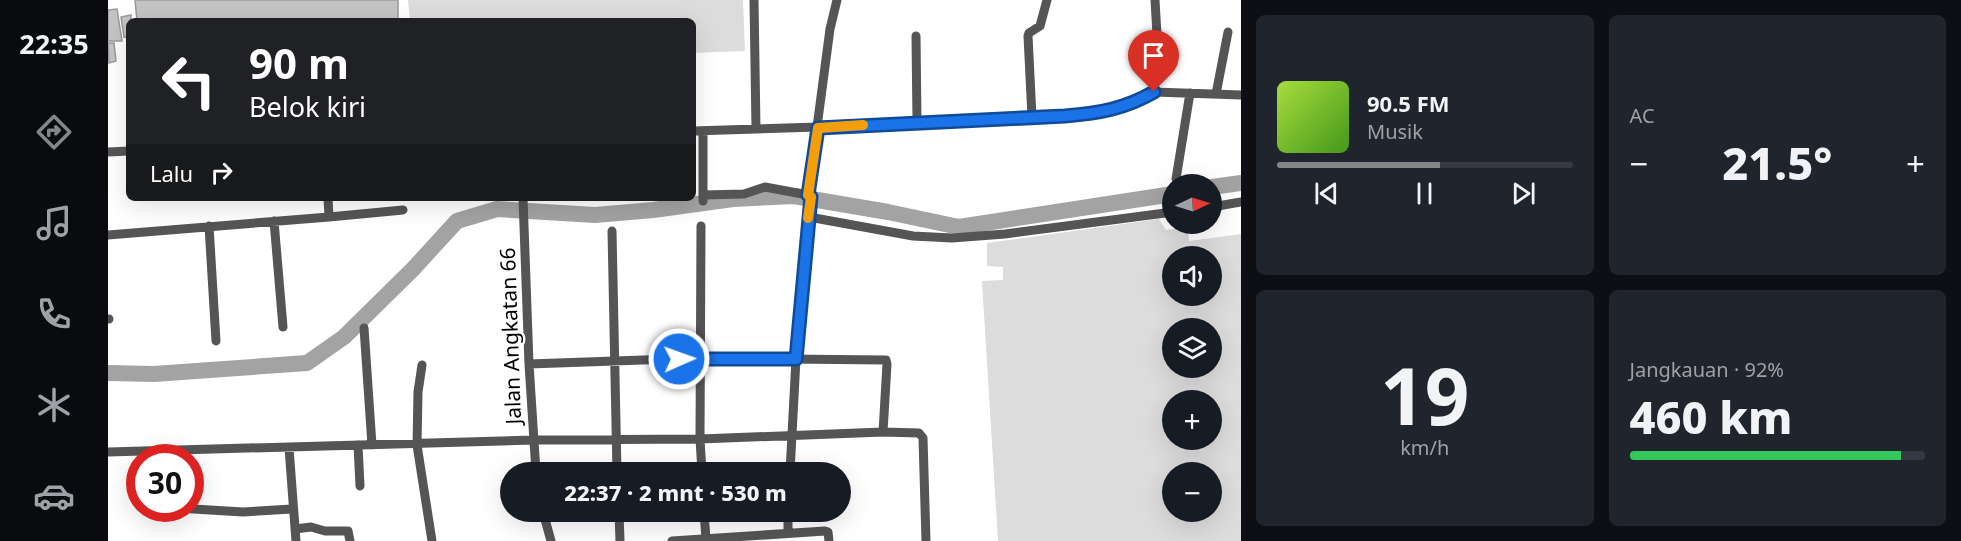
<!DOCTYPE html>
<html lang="id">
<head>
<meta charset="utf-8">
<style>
	body { margin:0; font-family:"Noto Sans",sans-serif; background:#20242c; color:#f1f3f6; height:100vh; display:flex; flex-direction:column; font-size:22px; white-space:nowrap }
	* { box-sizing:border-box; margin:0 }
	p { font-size:20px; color:#9ea1a6 }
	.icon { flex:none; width:33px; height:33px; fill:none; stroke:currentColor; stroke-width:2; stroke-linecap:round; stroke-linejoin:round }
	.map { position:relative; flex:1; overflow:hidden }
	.side { display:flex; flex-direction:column; gap:15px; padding:15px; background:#0d0f14; width:720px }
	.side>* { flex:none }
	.guide { position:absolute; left:18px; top:18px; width:570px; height:183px; border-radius:9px; box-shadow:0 6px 24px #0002; background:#202124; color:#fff; overflow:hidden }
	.needle { width:39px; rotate:86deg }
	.tools { position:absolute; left:1054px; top:174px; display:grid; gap:12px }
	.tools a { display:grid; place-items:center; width:60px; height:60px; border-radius:50%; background:#171b24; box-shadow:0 6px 24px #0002; font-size:30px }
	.speed { position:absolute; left:18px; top:444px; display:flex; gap:12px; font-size:30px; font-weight:700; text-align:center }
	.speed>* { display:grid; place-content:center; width:78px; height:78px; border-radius:50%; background:#171b24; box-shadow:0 6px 24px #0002; line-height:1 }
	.speed .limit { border:9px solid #d22; background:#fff; color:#111 }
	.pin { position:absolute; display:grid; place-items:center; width:51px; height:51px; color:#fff; margin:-62px -26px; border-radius:50% 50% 50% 0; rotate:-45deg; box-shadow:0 0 6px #0007 }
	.pin .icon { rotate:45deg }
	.me { position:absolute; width:66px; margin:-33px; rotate:88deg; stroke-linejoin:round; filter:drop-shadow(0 0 4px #0008) }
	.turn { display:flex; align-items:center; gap:21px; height:126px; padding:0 24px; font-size:27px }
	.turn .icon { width:78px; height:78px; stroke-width:2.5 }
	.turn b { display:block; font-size:42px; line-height:51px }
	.then { display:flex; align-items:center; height:57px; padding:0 24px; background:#0003; gap:12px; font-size:22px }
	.big { font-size:45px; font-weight:800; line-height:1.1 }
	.side .widget { flex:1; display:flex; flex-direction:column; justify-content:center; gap:9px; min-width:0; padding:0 21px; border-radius:9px; background:#20242c }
	.side .dial { align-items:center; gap:0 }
	.dial b { font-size:78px; line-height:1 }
	.song { display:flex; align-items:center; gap:18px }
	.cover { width:72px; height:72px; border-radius:9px; background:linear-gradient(135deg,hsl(80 70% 55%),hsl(100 70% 35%)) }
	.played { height:6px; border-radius:3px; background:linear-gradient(90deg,#858687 55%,#363941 55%) }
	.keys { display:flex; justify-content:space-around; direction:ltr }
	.heat { display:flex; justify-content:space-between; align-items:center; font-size:33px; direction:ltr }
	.charge { height:9px; border-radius:4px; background:linear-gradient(90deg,#34c759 92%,#363941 0) }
	.side .tiles { flex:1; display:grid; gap:15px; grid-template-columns:repeat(2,1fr) }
	.trip { position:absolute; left:392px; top:462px; width:351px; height:60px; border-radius:30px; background:#171b24; box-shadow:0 6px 24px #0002; font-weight:800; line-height:60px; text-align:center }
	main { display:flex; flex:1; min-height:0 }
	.menu { display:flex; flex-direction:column; width:108px; justify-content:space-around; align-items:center; background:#090b0e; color:#9ea1a6 }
	.menu .icon { width:42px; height:42px }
	.menu .active { color:#858687 }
	.menu b { font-size:27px; color:#f1f3f6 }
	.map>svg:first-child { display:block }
	.green { fill:#dcdcdc; fill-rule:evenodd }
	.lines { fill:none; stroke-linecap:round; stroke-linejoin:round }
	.river { stroke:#a3a3a3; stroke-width:16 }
	.building { fill:#c4c4c4; stroke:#999; stroke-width:1.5 }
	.minor { stroke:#555; stroke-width:9 }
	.route-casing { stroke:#114b97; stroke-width:15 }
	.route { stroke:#1a73e8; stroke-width:10 }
	.slow { stroke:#f59e0b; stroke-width:10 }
	.labels { text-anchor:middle; stroke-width:4.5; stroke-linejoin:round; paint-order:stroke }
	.street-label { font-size:21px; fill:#000; stroke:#fff }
</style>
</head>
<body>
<main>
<nav class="menu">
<b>22:35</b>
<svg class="icon active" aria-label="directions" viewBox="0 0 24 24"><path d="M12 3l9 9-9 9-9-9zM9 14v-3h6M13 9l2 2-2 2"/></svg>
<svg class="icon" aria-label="music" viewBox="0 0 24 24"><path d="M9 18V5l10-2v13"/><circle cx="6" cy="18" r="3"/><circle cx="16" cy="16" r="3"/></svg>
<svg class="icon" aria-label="phone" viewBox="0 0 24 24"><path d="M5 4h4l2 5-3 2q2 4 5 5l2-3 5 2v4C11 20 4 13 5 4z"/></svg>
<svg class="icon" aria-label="climate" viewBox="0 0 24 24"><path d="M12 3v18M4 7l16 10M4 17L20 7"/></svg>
<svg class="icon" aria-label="car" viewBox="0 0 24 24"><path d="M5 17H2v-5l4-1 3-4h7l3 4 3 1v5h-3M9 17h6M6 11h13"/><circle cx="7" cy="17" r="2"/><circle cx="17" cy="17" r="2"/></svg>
</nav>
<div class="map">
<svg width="1133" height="541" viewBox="0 0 1133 541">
	<rect width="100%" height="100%" fill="#fff"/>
	<path class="green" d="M300,0H635L637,51L585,53V21H302Z
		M1051,219L1058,230L1080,227L1081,241L1133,234V541H890L874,281L895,280V267L879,266V243ZM1065,256H1104V296H1065ZM1065,328H1104V368H1065ZM1065,400H1104V440H1065ZM1065,472H1104V512H1065Z"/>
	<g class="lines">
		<path class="river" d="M1104,187L1133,183
			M0,373L46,374L199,363L236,337L305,269L349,221L389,209L487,215L545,210L625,199L686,196L780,212L851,227L1065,194"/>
	</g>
	<path class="building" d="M27,0H290V21H29Z
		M9,9L14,41H0V10Z
		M23,15L21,38L16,37L13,17Z
		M0,43H6L8,61L1,63Z"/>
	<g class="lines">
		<path class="minor" d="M646,0L648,129
			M808,36L809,122
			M1046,92L1050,52L1047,0
			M1108,94L1120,32
			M924,117L920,36L921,33L932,26L939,0
			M585,131L710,127L957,116L1002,111L1046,92L1133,95
			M595,131V201
			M0,152L21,151
			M1068,179L1082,93
			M595,195L636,194L657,187L700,195
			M415,198L421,364L428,472
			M1104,207L1133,202
			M221,217L295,210
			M701,217L805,236L844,238L897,234L1065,212
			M166,221L175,327
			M101,226L108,341
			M593,226L592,439L594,472
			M504,231L509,472
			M0,235L221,217L220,198
			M0,319H1
			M256,328L264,445
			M421,364L592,358L778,360L779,364L775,432
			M314,365L310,392L309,445L324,541
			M250,445L252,486
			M181,448L188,541
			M0,452L425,440L592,439L775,432L811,433L815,438L818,541
			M682,472L688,359L703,197L700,195L722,29L729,0
			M69,508L135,512L184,509
			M435,512L443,541
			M511,512L512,541
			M596,512L598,539
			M187,529L203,527L217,531H240L242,541
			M680,533V512
			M564,541L717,531L720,532L721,541"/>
	</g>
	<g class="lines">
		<g class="route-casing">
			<path id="route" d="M571,359H688L703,197L700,195L710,128L957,116C992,113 1016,109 1046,92"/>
		</g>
		<use href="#route" class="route"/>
		<path class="slow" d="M700,218L703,197L700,195L710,128L755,125"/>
	</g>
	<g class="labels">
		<g class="street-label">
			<text transform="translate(403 336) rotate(-92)" y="7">Jalan Angkatan 66</text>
		</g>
	</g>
</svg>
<div class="tools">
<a><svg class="needle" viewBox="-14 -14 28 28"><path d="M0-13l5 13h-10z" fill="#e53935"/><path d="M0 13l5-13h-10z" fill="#9ea1a6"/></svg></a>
<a><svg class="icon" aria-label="sound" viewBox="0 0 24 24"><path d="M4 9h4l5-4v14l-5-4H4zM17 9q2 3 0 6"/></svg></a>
<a><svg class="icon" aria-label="layers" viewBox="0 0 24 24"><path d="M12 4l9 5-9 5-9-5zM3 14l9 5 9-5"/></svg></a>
<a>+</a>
<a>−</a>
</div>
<div class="speed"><div class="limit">30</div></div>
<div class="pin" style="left:1046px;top:92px;background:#d93025"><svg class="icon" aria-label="arrive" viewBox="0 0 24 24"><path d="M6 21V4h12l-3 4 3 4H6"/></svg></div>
<svg class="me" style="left:571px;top:359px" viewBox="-20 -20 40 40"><circle r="17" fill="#1a73e8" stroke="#fff" stroke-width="3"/><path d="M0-11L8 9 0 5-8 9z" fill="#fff"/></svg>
<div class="trip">22:37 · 2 mnt · 530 m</div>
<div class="guide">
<div class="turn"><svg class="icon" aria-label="left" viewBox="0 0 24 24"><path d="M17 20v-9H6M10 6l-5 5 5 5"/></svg><div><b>90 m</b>Belok kiri</div></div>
<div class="then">Lalu<svg class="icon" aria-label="right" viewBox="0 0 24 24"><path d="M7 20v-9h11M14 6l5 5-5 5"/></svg></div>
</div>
</div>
<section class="side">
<div class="tiles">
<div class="widget">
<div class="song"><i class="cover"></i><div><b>90.5 FM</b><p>Musik</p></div></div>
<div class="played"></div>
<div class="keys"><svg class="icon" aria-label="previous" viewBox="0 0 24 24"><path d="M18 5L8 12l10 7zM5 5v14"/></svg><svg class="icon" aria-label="pause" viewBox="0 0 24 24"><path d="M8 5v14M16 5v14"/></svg><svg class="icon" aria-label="next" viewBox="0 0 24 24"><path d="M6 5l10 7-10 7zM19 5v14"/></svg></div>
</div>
<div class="widget"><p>AC</p>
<div class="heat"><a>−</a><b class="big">21.5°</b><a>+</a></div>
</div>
<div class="widget dial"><b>19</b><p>km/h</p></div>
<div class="widget"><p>Jangkauan · 92%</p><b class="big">460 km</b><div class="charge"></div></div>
</div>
</section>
</main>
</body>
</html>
